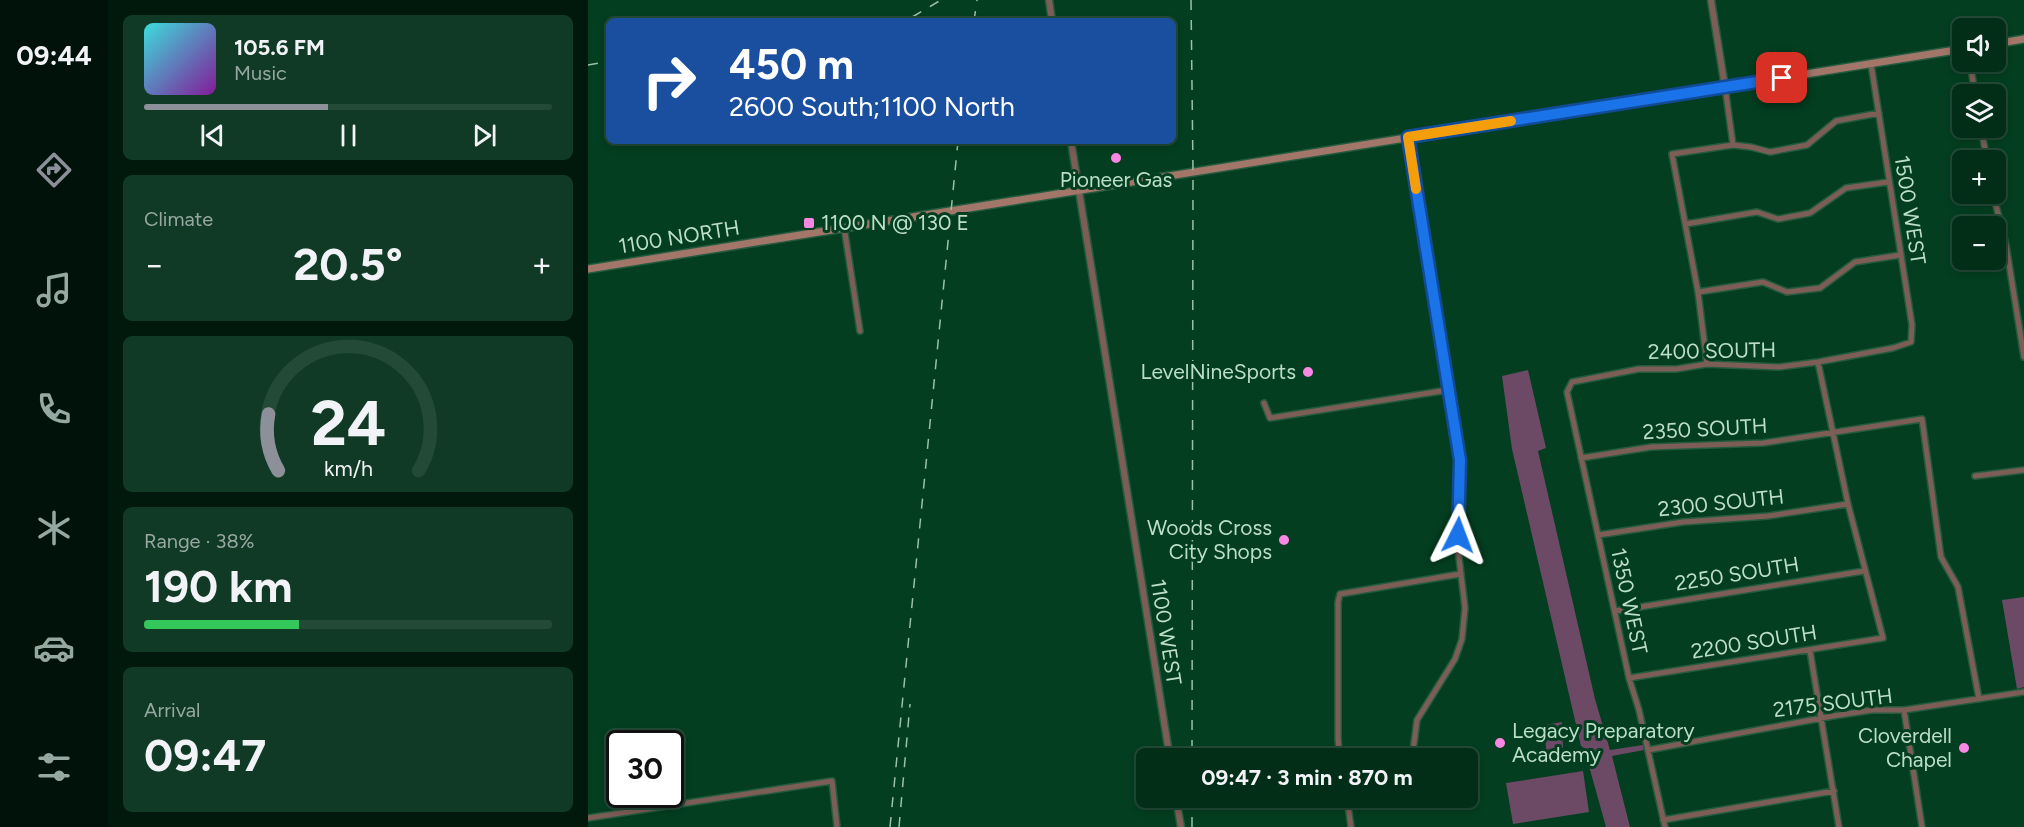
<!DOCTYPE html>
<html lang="en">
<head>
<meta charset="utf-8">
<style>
	body { margin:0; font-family:Figtree,sans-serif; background:#103a25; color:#f1f3f6; height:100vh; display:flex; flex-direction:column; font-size:22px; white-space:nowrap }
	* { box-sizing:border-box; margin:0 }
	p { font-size:20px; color:#96a8a2 }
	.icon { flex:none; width:33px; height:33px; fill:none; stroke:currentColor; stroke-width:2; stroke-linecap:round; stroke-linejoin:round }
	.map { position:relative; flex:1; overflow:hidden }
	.panel { display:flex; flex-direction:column; gap:15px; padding:15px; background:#01190d; width:480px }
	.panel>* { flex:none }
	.top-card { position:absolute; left:18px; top:18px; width:570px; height:126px; border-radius:9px; box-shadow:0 3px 9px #0003,0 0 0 2px #234a37; background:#1a4fa0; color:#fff; overflow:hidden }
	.controls { position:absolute; left:1364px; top:18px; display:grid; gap:12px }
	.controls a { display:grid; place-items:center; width:54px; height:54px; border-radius:9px; background:#022e18; box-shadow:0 3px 9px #0003,0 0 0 2px #234a37; font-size:30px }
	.speed { position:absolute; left:18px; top:730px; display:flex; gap:12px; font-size:30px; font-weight:700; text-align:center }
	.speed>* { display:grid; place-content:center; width:78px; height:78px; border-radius:50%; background:#022e18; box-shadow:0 3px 9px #0003,0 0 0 2px #234a37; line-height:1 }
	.speed .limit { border:3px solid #111; border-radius:9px; background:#fff; color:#111 }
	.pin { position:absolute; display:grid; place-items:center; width:51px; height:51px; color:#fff; margin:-26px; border-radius:12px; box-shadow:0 3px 9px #0006 }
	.me { position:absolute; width:66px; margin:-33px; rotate:3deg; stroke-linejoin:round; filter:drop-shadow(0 0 4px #0008) }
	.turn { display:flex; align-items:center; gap:21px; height:126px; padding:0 24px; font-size:27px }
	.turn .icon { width:78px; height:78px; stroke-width:2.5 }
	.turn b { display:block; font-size:42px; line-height:51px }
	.big { font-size:45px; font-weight:700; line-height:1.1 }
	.panel .widget { flex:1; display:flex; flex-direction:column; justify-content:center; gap:9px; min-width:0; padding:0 21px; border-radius:9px; background:#103a25 }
	.panel .dial { align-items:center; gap:0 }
	.dial svg { height:156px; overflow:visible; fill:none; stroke:#234a37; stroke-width:7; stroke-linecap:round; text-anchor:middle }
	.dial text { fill:#f1f3f6; stroke:none }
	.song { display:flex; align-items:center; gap:18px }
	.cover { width:72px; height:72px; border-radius:9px; background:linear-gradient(135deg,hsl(180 70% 55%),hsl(290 70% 35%)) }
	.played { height:6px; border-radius:3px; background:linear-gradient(90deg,#8c9099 45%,#234a37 45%) }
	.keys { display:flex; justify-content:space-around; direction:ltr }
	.heat { display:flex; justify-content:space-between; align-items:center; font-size:33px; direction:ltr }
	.charge { height:9px; border-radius:4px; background:linear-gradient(90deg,#34c759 38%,#234a37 0) }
	.trip { position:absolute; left:548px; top:748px; width:342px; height:60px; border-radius:9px; background:#022e18; box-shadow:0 3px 9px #0003,0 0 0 2px #234a37; font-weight:700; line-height:60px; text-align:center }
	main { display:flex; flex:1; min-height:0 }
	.tab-bar { display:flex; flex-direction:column; width:108px; justify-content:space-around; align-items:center; background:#01120a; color:#96a8a2 }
	.tab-bar .icon { width:42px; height:42px }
	.tab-bar .active { color:#8c9099 }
	.tab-bar b { font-size:27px; color:#f1f3f6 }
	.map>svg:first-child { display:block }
	.green { fill:#6c4a65 }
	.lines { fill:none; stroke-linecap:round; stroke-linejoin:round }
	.minor-casing { stroke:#245b3e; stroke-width:8 }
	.tertiary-casing { stroke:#245b3e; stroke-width:9 }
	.secondary-casing { stroke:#245b3e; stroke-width:10 }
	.minor { stroke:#7c5e57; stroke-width:5 }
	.tertiary { stroke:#7c5e57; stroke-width:6 }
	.secondary { stroke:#a3766a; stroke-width:7 }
	.rail { stroke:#9bc1a8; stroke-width:1.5; stroke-dasharray:10 10; stroke-linecap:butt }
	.route-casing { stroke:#114b97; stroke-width:15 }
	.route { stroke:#1a73e8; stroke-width:10 }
	.slow { stroke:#f59e0b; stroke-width:10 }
	.poi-dot { fill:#fb87e5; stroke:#033e20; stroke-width:2 }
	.labels { text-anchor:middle; stroke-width:6; stroke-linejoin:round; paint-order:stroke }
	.poi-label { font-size:21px; fill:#bcdec6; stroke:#033e20; text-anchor:end }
	.street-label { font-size:21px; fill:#bcdec6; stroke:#033e20 }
</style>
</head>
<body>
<main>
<nav class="tab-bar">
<b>09:44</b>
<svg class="icon active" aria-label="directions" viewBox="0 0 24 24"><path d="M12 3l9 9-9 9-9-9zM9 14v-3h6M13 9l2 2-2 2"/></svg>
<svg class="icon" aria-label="music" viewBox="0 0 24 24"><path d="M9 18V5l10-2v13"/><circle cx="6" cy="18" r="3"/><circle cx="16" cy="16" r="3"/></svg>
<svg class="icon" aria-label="phone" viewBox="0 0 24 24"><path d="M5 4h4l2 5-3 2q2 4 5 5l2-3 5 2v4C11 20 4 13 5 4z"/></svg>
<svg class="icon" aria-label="climate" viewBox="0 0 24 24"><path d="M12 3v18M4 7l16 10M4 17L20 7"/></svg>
<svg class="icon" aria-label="car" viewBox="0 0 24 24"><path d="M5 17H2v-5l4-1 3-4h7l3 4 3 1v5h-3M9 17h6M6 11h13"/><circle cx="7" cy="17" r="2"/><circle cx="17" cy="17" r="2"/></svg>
<svg class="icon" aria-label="filters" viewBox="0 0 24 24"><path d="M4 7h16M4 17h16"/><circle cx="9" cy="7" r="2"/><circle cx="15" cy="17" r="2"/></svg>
</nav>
<section class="panel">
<div class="widget">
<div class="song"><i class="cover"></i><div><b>105.6 FM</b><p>Music</p></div></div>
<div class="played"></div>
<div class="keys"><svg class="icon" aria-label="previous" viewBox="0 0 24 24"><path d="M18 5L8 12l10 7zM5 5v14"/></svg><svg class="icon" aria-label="pause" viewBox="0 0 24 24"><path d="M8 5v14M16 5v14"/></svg><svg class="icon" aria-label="next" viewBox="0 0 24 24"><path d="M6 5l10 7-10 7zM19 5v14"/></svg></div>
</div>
<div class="widget"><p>Climate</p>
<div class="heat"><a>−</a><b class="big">20.5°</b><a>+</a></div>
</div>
<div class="widget dial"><svg viewBox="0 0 100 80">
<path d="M14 69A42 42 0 1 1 86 69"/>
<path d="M14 69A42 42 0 0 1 9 40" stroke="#8c9099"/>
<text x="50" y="56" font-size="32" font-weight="700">24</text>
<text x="50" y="72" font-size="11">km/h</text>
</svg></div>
<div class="widget"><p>Range · 38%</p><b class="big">190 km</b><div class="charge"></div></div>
<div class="widget"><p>Arrival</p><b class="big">09:47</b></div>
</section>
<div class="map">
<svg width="1436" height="827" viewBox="0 0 1436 827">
	<rect width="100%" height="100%" fill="#033e20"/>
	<path class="green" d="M940,370L958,448L950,451L1007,699L1022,750L1055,745L1056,750L1024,756L1042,827H1018L996,748L993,746L924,449L914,376Z
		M1436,597V687L1429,689L1414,600Z
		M974,722L975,748L958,750L957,725Z
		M995,771L1001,812L925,824L918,783Z"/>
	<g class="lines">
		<g class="minor-casing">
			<path id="minor" d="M1382,62L1387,94
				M1137,87L1145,145
				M1393,128L1399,160
				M820,137L872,460L870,549L877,608L874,639L867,659L829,720L824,759
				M1405,194L1418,245L1436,357
				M1098,224L1169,212L1190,219L1222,213L1258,188L1300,182
				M256,227L272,331
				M1110,292L1175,282L1199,292L1232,288L1267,262L1312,255
				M1119,364L1110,292L1084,154L1145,145L1163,147L1182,152L1219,145L1248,121L1291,113
				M676,403L682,418L860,390
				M993,458L1063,447L1175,443L1334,419L1353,557L1370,587L1391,699
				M1387,476L1436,470
				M1010,535L1095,522L1180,516L1260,504
				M1027,611L1276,571
				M1222,651L1251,827
				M1041,678L1295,638L1260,504L1230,362
				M1316,710L1334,827
				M1060,750L1245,716L1284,710H1316L1436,692
				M752,759L750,739V602L752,594L872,574
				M759,798L763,827
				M0,818L244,781L249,827
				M1075,820L1246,791
				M1077,827L1051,710L1041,678L979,392L984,382L1051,369H1088L1119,364L1191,367L1230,362L1305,348L1323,342L1324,325L1283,64"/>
		</g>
		<g class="tertiary-casing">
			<path id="tertiary" d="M461,0L464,21
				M1123,0L1137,87
				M483,141L582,759
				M588,798L593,827"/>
		</g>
		<g class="secondary-casing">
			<path id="secondary" d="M1407,44L1436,39
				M0,269L1374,49"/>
		</g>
		<use href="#minor" class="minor"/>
		<use href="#tertiary" class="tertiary"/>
		<use href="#secondary" class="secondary"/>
		<path class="rail" d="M603,0L605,171L604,759
			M305,21L326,16L353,0
			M386,21L389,0
			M0,65L18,62
			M302,827L370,141
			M311,827L322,704
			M604,827V798"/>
	</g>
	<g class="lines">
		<g class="route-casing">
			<path id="route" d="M870,535L872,460L820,137L1194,78"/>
		</g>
		<use href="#route" class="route"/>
		<path class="slow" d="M828,189L820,137L923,121"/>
	</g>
	<g class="poi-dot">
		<circle cx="528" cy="158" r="6"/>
		<rect x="215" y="217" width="12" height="12" rx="3"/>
		<circle cx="720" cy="372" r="6"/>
		<circle cx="696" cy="540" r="6"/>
		<circle cx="912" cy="743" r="6"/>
		<circle cx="1376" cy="748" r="6"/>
	</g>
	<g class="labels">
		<g class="poi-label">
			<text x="528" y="187" text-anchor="middle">Pioneer Gas</text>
			<text x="233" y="230" text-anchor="start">1100 N @ 130 E</text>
			<text x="708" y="379">LevelNineSports</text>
			<text x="684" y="535">Woods Cross<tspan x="684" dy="24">City Shops</tspan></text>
			<text x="924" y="738" text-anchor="start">Legacy Preparatory<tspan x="924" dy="24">Academy</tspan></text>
			<text x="1364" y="743">Cloverdell<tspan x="1364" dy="24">Chapel</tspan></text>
		</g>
		<g class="street-label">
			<text transform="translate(1322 210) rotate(81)" y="7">1500 WEST</text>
			<text transform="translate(91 237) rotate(-9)" y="7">1100 NORTH</text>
			<text transform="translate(1124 351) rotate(-1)" y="7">2400 SOUTH</text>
			<text transform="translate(1117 429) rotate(-3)" y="7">2350 SOUTH</text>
			<text transform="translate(1133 503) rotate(-6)" y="7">2300 SOUTH</text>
			<text transform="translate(1149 574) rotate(-9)" y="7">2250 SOUTH</text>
			<text transform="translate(1041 601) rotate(78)" y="7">1350 WEST</text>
			<text transform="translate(578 632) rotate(81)" y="7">1100 WEST</text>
			<text transform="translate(1166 642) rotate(-9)" y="7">2200 SOUTH</text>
			<text transform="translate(1245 703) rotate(-7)" y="7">2175 SOUTH</text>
		</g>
	</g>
</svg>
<div class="controls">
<a><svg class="icon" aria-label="sound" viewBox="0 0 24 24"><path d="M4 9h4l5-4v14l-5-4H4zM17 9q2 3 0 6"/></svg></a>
<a><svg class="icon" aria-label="layers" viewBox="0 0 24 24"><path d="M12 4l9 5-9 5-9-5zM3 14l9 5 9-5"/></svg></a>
<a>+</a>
<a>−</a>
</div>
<div class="speed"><div class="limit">30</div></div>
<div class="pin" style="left:1194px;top:78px;background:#d93025"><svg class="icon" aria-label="arrive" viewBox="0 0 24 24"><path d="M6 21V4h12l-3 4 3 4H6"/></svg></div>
<svg class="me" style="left:870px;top:535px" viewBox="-20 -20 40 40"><path d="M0-17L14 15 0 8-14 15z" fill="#1a73e8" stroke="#fff" stroke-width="4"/></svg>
<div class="trip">09:47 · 3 min · 870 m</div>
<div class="top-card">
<div class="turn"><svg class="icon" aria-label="right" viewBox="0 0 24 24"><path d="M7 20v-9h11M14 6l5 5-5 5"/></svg><div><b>450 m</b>2600 South;1100 North</div></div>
</div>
</div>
</main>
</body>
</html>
